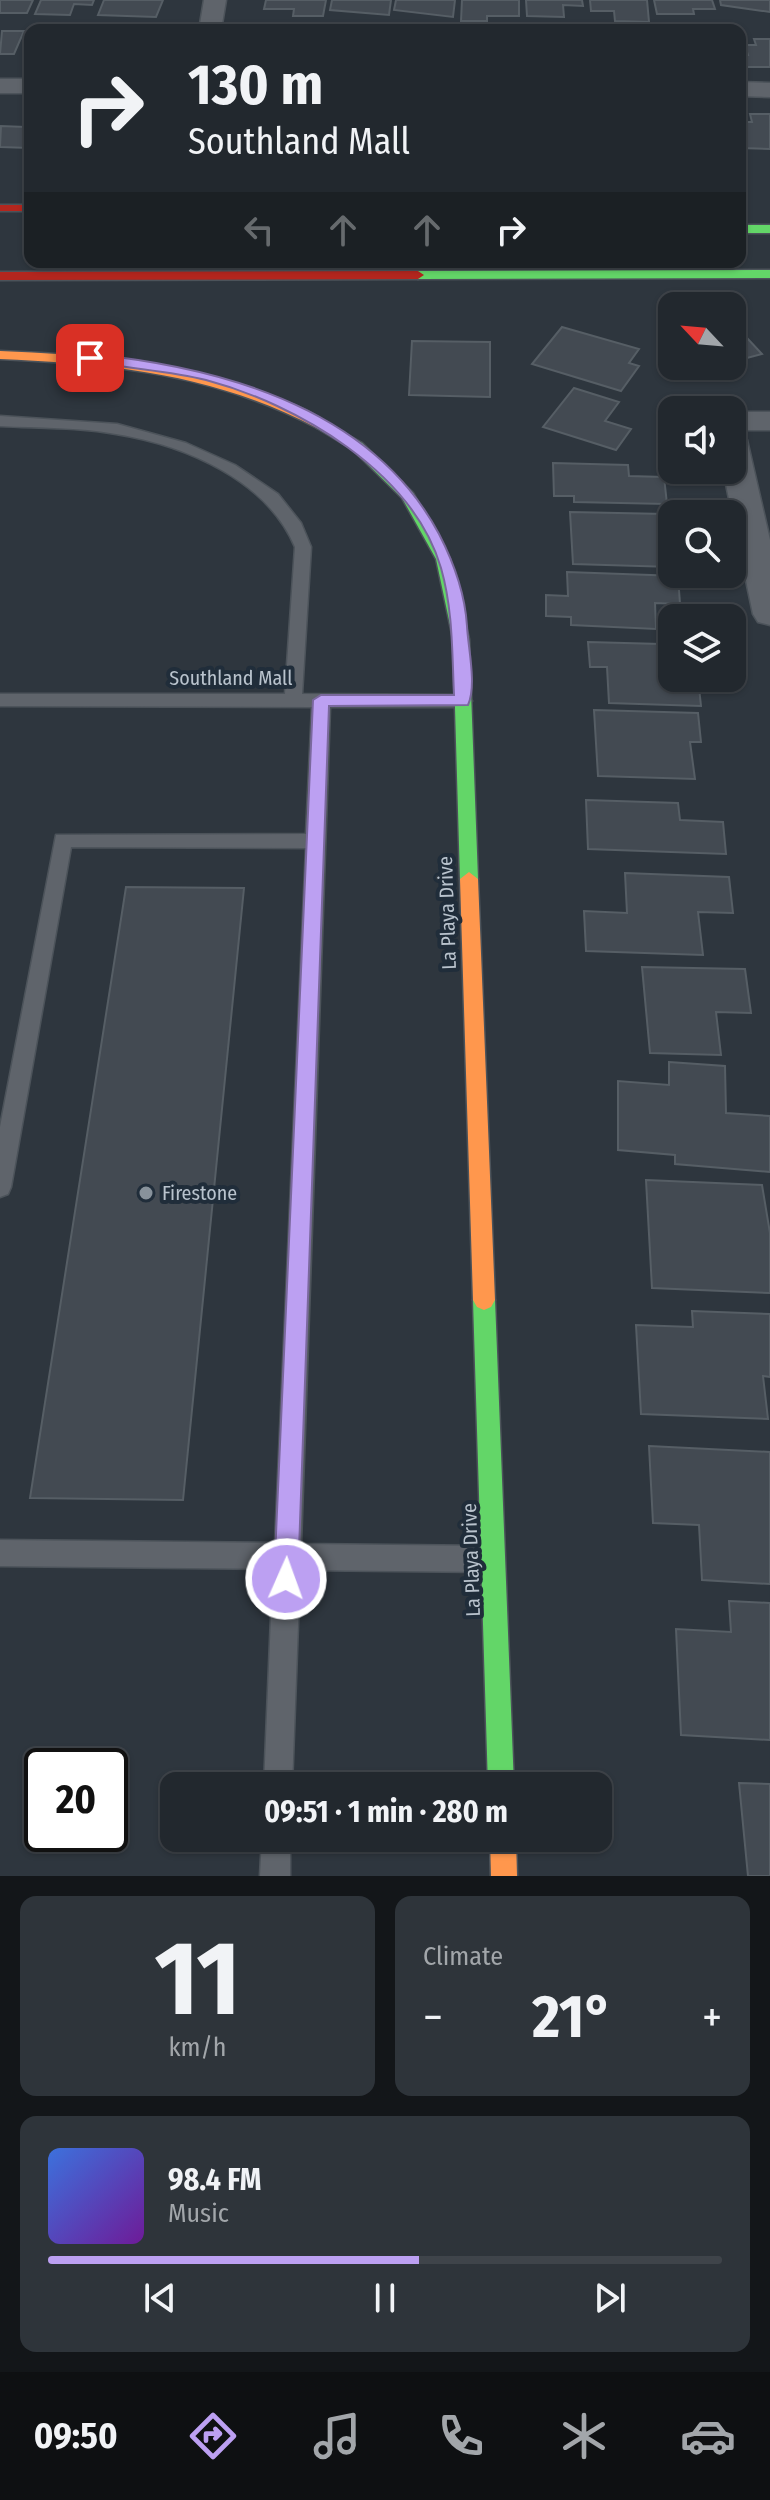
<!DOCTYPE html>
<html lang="en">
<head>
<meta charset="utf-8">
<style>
	body { margin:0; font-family:"Fira Sans Condensed",sans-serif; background:#2e343a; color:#f1f3f6; height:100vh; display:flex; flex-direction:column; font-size:30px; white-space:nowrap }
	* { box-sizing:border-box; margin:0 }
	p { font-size:26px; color:#a2a6aa }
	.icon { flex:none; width:44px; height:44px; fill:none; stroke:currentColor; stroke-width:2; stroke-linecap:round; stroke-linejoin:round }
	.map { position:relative; height:1876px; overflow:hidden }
	.drawer { display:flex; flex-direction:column; gap:20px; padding:20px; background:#131619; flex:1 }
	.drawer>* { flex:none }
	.top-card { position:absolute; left:24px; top:24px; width:722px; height:244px; border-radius:16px; box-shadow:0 2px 6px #0004,0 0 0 2px #3f444a; background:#22282e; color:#f1f3f6; overflow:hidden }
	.needle { width:52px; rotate:296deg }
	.tools { position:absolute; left:658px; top:292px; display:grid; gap:16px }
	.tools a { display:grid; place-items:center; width:88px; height:88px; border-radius:16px; background:#22282e; box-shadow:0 2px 6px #0004,0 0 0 2px #3f444a; font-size:40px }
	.speed { position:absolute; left:24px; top:1748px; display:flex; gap:16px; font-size:40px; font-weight:700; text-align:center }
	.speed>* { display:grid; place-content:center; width:104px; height:104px; border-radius:50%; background:#22282e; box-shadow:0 2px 6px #0004,0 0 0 2px #3f444a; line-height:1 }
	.speed .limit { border:4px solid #111; border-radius:12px; background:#fff; color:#111 }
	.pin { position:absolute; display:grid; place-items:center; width:68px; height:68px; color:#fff; margin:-34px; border-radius:16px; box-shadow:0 4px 12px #0006 }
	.me { position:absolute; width:88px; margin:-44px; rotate:2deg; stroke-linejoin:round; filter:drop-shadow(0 0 6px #0008) }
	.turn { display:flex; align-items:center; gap:28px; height:168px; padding:0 32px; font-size:36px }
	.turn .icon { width:104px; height:104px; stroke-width:2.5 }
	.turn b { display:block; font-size:56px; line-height:68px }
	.lanes { display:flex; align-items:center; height:76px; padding:0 32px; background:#0003; justify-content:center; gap:40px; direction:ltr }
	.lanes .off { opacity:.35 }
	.big { font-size:60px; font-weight:700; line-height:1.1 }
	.drawer .widget { flex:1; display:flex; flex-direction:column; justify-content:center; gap:12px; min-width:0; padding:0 28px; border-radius:16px; background:#2e343a }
	.drawer .dial { align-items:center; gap:0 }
	.dial b { font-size:104px; line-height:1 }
	.song { display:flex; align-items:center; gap:24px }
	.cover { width:96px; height:96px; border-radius:12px; background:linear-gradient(135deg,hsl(220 70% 55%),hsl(280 70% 35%)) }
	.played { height:8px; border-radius:4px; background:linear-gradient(90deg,#bca0f2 55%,#3f444a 55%) }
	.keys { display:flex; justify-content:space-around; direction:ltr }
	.heat { display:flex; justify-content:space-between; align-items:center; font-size:44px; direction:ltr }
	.drawer .tiles { flex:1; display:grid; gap:20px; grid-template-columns:1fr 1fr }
	.widget:last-child { grid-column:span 2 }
	.trip { position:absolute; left:160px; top:1772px; width:452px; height:80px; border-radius:16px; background:#22282e; box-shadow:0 2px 6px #0004,0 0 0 2px #3f444a; font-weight:700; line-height:80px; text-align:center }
	.tabs { display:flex; height:128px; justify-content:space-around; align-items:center; background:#0e1012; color:#a2a6aa }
	.tabs .icon { width:56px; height:56px }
	.tabs .active { color:#bca0f2 }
	.tabs b { font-size:36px; color:#f1f3f6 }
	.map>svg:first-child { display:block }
	.building { fill:#434a52; stroke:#565e65; stroke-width:2 }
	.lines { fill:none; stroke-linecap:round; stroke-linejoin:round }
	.lane-casing { stroke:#4c535a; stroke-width:3 }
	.street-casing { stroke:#4c535a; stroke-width:3 }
	.fast-casing { stroke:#4c535a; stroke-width:3 }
	.slow-casing { stroke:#4c535a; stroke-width:3 }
	.jam-casing { stroke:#4c535a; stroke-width:3 }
	.lane { fill:#5f646b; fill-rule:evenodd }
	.street { fill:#5f646b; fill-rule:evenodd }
	.fast { fill:#63d668; fill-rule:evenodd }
	.slow { fill:#ff974d; fill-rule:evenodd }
	.jam { fill:#b3261e; fill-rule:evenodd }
	.route { fill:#bca0f2; stroke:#7a689d; stroke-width:2 }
	.poi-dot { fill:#88929b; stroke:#202d3a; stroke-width:3 }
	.labels { text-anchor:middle; stroke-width:8; stroke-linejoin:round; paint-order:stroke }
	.street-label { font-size:20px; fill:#b9c3cd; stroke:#202d3a }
	.poi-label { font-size:20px; fill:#b9c3cd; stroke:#202d3a; text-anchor:start }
</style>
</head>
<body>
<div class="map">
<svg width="770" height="1876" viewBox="0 0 770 1876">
	<rect width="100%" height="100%" fill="#2e363e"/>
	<path class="building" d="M0,0H33L27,13H0Z
		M41,0H94L92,5L74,4L70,15L35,14Z
		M104,0H163L156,17L98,15Z
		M266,0H326L323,16H293L294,9H264Z
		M332,0H391L389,15L330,10Z
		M396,0H455L453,17L394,10Z
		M462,0H519V16H487V21H461Z
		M526,0H582L583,6L563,5L564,17L527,16Z
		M590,0H647L649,22L615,21L614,11H591Z
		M654,0H712L715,9H693L694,14H657Z
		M720,0H770V12L721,5Z
		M2,31H24L14,54H0Z
		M754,39H770V67H740V55H748L745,45H756Z
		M750,114H770V149L740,148V122H752Z
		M30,116V148L0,147L1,126L26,127Z
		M732,322L762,354L732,362Z
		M562,327L639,349L629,363L639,366L621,391L532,364Z
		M412,341L490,342V397L409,395Z
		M574,388L619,402L605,421L631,429L616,450L543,427Z
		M553,463L628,465L629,476L664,477L667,504L574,502V496H554Z
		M570,512L666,514L672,567L573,564Z
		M567,572L678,576L680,604L655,603L656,629L571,625V617L546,616V595L568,596Z
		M588,642L661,644L663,670L672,671V678H698L701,706L609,703L607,667H590Z
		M594,710L698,713L701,742H690L695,779L598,776Z
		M586,800L678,803L680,820L723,822L726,854L588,849Z
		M625,873L729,877L733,913L698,912L703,955L586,951L584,911L627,913Z
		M126,887L244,888L183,1500L30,1498Z
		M642,967L745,969L751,1013L716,1012L721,1055L650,1053Z
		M669,1062L725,1066L726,1113L770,1116V1172L675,1164V1155L618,1150V1081L669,1085Z
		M646,1180L762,1185L770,1233V1293L652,1288Z
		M692,1311L770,1314V1377L763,1376L768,1419L641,1414L636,1325L693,1327Z
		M649,1446L770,1452V1584L702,1580L699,1525L653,1523Z
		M729,1601L770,1603V1740L681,1735L676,1629L731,1632Z
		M739,1783L770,1784V1876H748Z"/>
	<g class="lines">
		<g class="lane-casing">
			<path id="lane" d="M0,416L117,424L186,443L235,465L278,494L301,523L311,547L302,694L463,695L472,701L463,707H330L301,1544L489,1546L498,1550L502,1559L498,1568L489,1572L300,1570L292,1786H264L273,1569L0,1566V1540L275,1543L306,848L71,847L11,1187L8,1194L0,1197V1127L56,835L306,834L312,707L0,706V694H285L295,547C267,480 185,445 116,434C79,427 38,428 0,426Z
				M262,1838H290V1876H260Z"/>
		</g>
		<g class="street-casing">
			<path id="street" d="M204,0H226L221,30H199Z
				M0,79H30V93H0Z
				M740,82L770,83V97L740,96Z
				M732,412H770V430H732Z
				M732,431L743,433L747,440L770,540V625L758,622L753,614L723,470H732Z"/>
		</g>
		<g class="fast-casing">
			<path id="fast" d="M740,225H770V233H740Z
				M770,270V278L418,279L412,275L418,271Z
				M322,421L362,443L413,493L450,559L469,639L478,879L469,886L460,879L453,639L436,559L402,498L352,449L317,428V422Z
				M484,1290L491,1293L495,1300L514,1786H488L473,1300L477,1293Z"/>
		</g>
		<g class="slow-casing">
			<path id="slow" d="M0,351C93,355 186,362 274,397C292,404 315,412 329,425L322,429L317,428C214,374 114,364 0,359Z
				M469,872L478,879L495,1300L491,1307L484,1310L477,1307L473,1300L460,879Z
				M490,1838H516L517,1876H491Z"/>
		</g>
		<g class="jam-casing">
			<path id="jam" d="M0,205H30V211H0Z
				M0,272L418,271L424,275L418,279L0,280Z"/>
		</g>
		<use href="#lane" class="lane"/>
		<use href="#street" class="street"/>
		<use href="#fast" class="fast"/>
		<use href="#slow" class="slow"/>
		<use href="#jam" class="jam"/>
	</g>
	<path class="route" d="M90,354C221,367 372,408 439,534C454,563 465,593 467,626C468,648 477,685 468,705L329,706L298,1579L295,1588L286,1591L278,1588L274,1579L313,700L321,695H454C452,652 453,610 441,568C413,472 297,404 206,380C166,370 125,369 86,360L84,358Z"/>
	<circle class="poi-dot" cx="146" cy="1193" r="8"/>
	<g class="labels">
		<g class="street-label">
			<text x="231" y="685">Southland Mall</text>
			<text transform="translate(447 913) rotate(-92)" y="7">La Playa Drive</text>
			<text transform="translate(471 1560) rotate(-92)" y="7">La Playa Drive</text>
		</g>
		<g class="poi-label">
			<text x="162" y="1200">Firestone</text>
		</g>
	</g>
</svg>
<div class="tools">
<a><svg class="needle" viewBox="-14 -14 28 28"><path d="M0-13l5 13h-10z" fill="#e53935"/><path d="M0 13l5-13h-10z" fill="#a2a6aa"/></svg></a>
<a><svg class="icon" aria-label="sound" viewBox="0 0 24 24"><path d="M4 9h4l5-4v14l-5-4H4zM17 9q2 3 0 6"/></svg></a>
<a><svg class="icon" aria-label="search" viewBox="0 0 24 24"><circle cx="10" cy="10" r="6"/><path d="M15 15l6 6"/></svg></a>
<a><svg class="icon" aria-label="layers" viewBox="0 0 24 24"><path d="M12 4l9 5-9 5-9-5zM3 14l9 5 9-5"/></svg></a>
</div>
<div class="speed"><div class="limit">20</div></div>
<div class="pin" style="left:90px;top:358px;background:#d93025"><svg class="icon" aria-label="arrive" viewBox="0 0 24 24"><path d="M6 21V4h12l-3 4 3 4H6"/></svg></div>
<svg class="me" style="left:286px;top:1579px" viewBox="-20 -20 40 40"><circle r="17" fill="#bca0f2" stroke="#fff" stroke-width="3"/><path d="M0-11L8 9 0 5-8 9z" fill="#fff"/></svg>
<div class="trip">09:51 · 1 min · 280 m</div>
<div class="top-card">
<div class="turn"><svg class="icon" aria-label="right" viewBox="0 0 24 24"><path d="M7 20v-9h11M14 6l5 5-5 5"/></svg><div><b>130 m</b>Southland Mall</div></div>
<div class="lanes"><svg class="icon off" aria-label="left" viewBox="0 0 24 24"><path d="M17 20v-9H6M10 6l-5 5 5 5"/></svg><svg class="icon off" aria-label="ahead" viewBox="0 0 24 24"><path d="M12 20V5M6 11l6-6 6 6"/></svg><svg class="icon off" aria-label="ahead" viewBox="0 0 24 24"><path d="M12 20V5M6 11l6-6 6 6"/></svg><svg class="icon" aria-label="right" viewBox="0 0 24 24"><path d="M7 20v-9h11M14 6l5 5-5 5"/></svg></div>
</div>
</div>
<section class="drawer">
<div class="tiles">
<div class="widget dial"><b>11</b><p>km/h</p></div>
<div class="widget"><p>Climate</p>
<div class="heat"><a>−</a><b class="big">21°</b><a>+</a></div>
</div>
<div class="widget">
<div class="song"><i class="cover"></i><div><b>98.4 FM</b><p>Music</p></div></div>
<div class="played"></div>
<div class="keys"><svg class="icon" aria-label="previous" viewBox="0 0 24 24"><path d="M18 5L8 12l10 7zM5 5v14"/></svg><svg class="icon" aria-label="pause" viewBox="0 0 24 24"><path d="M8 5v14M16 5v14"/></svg><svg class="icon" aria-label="next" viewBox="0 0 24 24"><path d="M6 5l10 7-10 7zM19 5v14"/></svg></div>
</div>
</div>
</section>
<nav class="tabs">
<b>09:50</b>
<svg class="icon active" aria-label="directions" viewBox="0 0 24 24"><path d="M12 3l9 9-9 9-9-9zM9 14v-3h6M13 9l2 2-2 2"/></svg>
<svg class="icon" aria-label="music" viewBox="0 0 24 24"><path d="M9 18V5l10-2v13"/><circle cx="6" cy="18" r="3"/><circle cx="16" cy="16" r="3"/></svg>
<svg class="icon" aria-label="phone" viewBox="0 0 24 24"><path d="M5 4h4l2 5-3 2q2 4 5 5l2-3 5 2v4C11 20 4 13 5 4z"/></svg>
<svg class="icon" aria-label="climate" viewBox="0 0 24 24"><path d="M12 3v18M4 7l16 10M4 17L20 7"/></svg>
<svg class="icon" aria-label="car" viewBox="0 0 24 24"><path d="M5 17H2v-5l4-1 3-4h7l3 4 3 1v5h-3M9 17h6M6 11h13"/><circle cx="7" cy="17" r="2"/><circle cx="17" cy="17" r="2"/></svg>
</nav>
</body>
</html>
